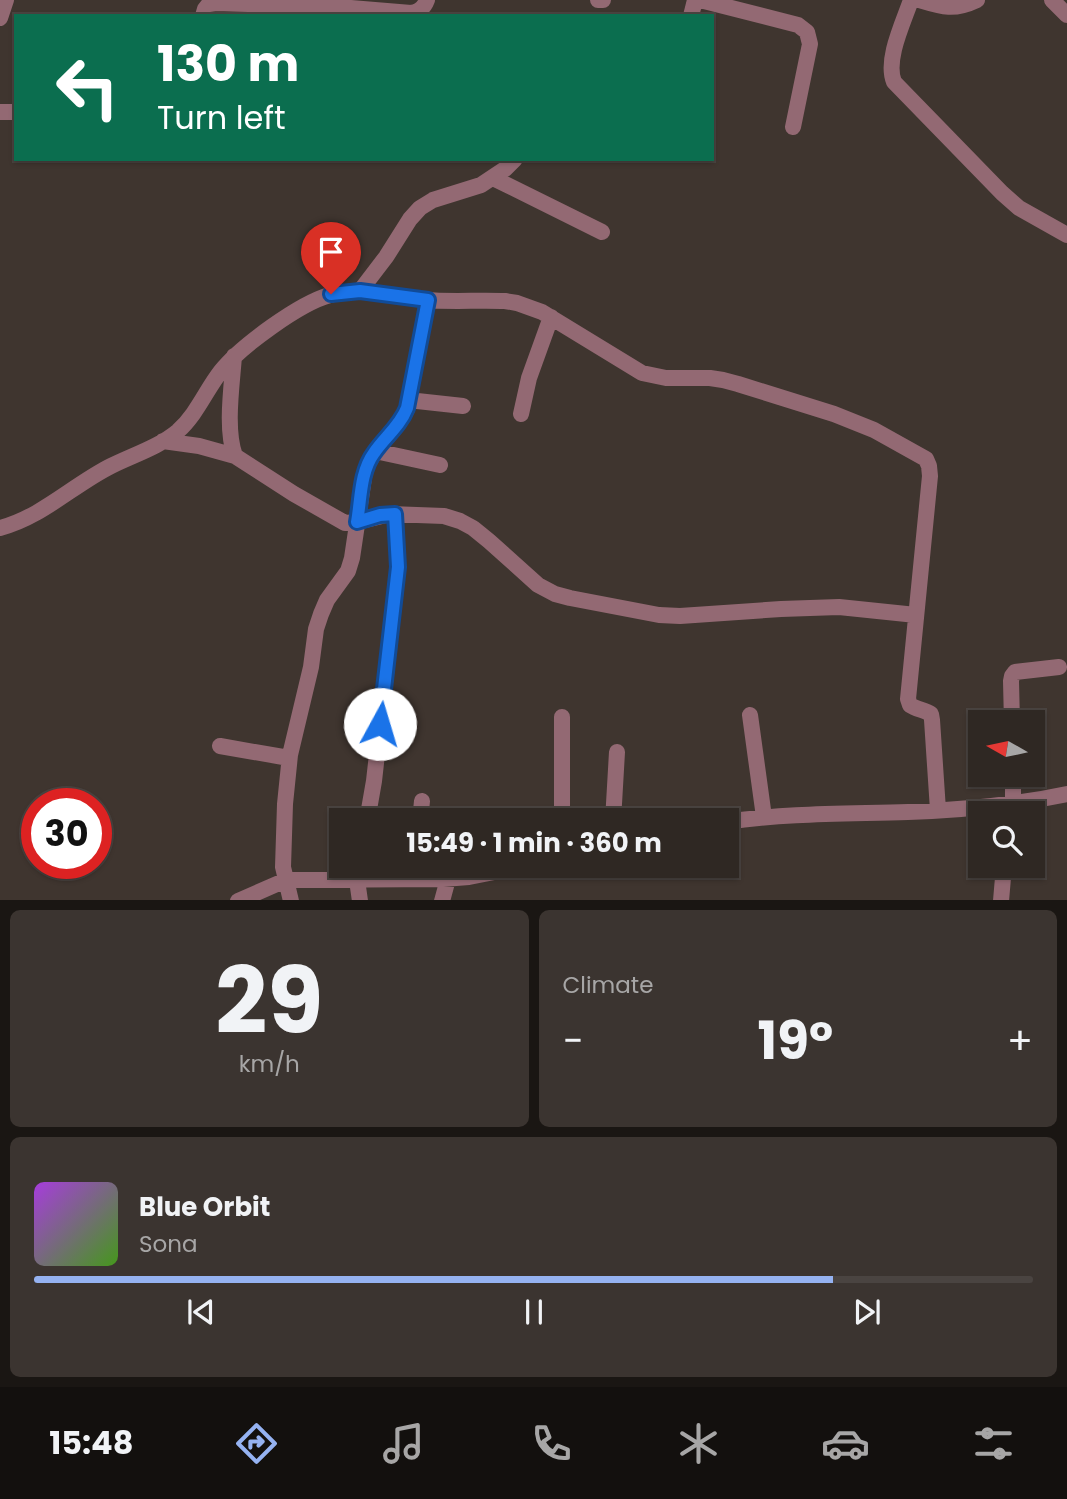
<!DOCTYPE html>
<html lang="en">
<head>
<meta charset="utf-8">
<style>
	body { margin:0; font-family:Poppins,sans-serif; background:#3b3430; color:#f1f3f6; height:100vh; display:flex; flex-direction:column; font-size:26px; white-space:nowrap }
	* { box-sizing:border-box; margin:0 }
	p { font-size:23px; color:#a7a6a6 }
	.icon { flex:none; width:38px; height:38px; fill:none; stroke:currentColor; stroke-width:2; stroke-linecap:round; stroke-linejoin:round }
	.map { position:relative; height:900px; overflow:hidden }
	.details { display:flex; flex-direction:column; gap:10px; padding:10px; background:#1a1613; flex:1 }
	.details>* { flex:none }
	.guide { position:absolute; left:14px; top:14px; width:700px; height:147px; border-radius:0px; box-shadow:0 2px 5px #0004,0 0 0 2px #4a4441; background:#0b6e4f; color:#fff; overflow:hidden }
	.needle { width:46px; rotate:279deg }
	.buttons { position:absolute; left:968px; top:710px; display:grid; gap:14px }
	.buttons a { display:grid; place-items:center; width:77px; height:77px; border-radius:0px; background:#2f2823; box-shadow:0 2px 5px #0004,0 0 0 2px #4a4441; font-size:35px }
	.speed { position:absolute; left:21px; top:788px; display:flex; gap:14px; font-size:35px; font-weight:700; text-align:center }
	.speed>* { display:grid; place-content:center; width:91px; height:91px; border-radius:50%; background:#2f2823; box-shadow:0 2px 5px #0004,0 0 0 2px #4a4441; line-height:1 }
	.speed .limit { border:10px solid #d22; background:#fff; color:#111 }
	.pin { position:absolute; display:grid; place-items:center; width:60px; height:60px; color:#fff; margin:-72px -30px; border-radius:50% 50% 50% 0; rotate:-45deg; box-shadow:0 0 7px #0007 }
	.pin .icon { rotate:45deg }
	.me { position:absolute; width:77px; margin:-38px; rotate:6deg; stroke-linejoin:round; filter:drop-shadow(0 0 5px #0008) }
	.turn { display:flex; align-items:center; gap:24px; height:147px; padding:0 28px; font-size:32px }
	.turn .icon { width:91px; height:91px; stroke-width:2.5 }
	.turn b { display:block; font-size:49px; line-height:60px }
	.big { font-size:52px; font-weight:700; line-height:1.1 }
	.details .card { flex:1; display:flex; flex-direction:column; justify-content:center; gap:10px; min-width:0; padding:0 24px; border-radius:10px; background:#3b3430 }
	.details .dial { align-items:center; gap:0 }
	.dial b { font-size:91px; line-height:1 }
	.song { display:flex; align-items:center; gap:21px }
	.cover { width:84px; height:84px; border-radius:10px; background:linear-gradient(135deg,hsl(280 70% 55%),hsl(100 70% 35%)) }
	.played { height:7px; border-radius:4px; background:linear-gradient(90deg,#95b2f1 80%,#4a4441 80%) }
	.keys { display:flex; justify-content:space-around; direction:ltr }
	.heat { display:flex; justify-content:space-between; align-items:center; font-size:38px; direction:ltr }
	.details .tiles { flex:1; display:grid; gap:10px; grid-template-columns:1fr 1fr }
	.card:last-child { grid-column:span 2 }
	.trip { position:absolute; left:329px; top:808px; width:410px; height:70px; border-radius:0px; background:#2f2823; box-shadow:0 2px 5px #0004,0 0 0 2px #4a4441; font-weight:700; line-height:70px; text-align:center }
	.tab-bar { display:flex; height:112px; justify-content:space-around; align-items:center; background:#13100e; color:#a7a6a6 }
	.tab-bar .icon { width:49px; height:49px }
	.tab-bar .current { color:#95b2f1 }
	.tab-bar b { font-size:32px; color:#f1f3f6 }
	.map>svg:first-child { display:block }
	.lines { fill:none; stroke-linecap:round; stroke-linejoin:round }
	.minor { stroke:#936973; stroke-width:16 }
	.route-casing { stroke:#114b97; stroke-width:18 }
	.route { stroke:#1a73e8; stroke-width:12 }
</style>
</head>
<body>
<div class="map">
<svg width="1067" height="901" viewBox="0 0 1067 901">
	<rect width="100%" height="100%" fill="#3f352f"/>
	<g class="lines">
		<path class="minor" d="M598,0H603
			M700,0L798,25L807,32L810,44L793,127
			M911,0C903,23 885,60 894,82L1002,193L1019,208L1067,235
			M919,0C942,7 954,11 977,0
			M1052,0L1067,15
			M203,16L205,9L209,4L216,3L339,7L411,13C419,12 424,8 427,0
			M691,16L695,0
			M0,18L6,0
			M0,112H16
			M493,178L602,232
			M360,291L386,257L410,219L420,208L433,200L481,185L505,169L515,159
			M234,356C232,385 225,429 235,456L294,494L345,523L357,522L390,514L444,516L460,521L473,528L489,541L538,585L555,594L570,598L659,615L680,616L781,609L839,607L916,615
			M408,400L463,406
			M521,414L529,378L551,317
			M163,441L199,446L235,456
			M375,451L440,465
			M0,528C42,517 73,485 111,466C133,455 159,447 178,431C197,414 206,390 221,371C241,346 300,303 330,295C361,286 394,297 425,300C451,302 479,300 505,301L517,303L542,312L642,373L666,378H710L723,380L738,384L834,414L874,430L926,459L929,466L930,476L908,699L910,705C916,709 924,710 931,714L932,720L938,810
			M750,715L764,817
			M562,717V821
			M1012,723L1011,681L1012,676L1015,672L1059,667
			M220,746L289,758
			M1013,775V803
			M367,821L374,781L398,567L395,514
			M420,821L422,801
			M613,821L617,752
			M726,822C787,813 846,814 908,812C961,810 1015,805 1067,794
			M358,866L357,880L360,901
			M238,901L286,880L443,879L469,877L525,866
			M291,901L283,867L285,804L290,755L311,667L316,629L321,614L327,600L348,571L352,558L365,471C374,446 397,432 407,409L428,300
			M442,901L448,879
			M1001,901L1004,866"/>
	</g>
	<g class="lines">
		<g class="route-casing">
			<path id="route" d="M331,294L360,291L428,300L407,408C400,426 385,437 374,453C360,472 361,500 357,522L380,515L395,514L398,567L380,724"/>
		</g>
		<use href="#route" class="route"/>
	</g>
</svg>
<div class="buttons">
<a><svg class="needle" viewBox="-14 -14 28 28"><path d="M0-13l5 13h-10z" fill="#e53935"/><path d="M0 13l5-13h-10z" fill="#a7a6a6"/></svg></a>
<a><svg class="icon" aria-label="search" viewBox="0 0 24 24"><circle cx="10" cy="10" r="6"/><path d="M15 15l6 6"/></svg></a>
</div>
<div class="speed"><div class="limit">30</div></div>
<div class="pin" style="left:331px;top:294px;background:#d93025"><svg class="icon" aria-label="arrive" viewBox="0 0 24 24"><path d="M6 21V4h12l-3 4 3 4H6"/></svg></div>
<svg class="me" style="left:380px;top:724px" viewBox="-20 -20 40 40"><circle r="19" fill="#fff"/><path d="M0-13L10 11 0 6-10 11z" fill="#1a73e8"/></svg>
<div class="trip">15:49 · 1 min · 360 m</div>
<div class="guide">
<div class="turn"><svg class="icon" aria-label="left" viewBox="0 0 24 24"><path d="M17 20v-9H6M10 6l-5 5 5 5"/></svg><div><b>130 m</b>Turn left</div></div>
</div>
</div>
<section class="details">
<div class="tiles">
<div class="card dial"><b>29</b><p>km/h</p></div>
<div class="card"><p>Climate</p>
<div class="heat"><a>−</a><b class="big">19°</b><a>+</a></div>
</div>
<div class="card">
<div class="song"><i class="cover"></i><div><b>Blue Orbit</b><p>Sona</p></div></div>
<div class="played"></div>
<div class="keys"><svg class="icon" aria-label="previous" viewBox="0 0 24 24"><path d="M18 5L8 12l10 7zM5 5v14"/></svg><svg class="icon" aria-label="pause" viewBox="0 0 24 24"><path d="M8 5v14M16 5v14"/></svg><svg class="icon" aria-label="next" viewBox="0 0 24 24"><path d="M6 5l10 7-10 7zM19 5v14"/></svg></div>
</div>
</div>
</section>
<nav class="tab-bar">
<b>15:48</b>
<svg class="icon current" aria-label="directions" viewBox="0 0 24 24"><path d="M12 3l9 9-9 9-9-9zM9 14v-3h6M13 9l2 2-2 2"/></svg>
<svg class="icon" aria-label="music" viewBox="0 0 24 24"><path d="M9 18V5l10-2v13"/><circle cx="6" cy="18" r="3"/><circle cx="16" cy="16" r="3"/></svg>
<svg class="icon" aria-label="phone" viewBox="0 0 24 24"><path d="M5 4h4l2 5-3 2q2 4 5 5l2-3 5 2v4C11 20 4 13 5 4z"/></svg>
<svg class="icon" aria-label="climate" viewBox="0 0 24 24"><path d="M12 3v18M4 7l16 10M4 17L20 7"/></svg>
<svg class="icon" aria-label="car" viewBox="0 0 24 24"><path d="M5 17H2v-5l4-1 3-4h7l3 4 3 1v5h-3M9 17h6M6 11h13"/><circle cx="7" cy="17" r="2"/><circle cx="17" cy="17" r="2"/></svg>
<svg class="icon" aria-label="filters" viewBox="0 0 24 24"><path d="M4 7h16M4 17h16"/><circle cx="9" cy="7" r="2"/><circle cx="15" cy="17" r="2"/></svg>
</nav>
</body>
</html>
